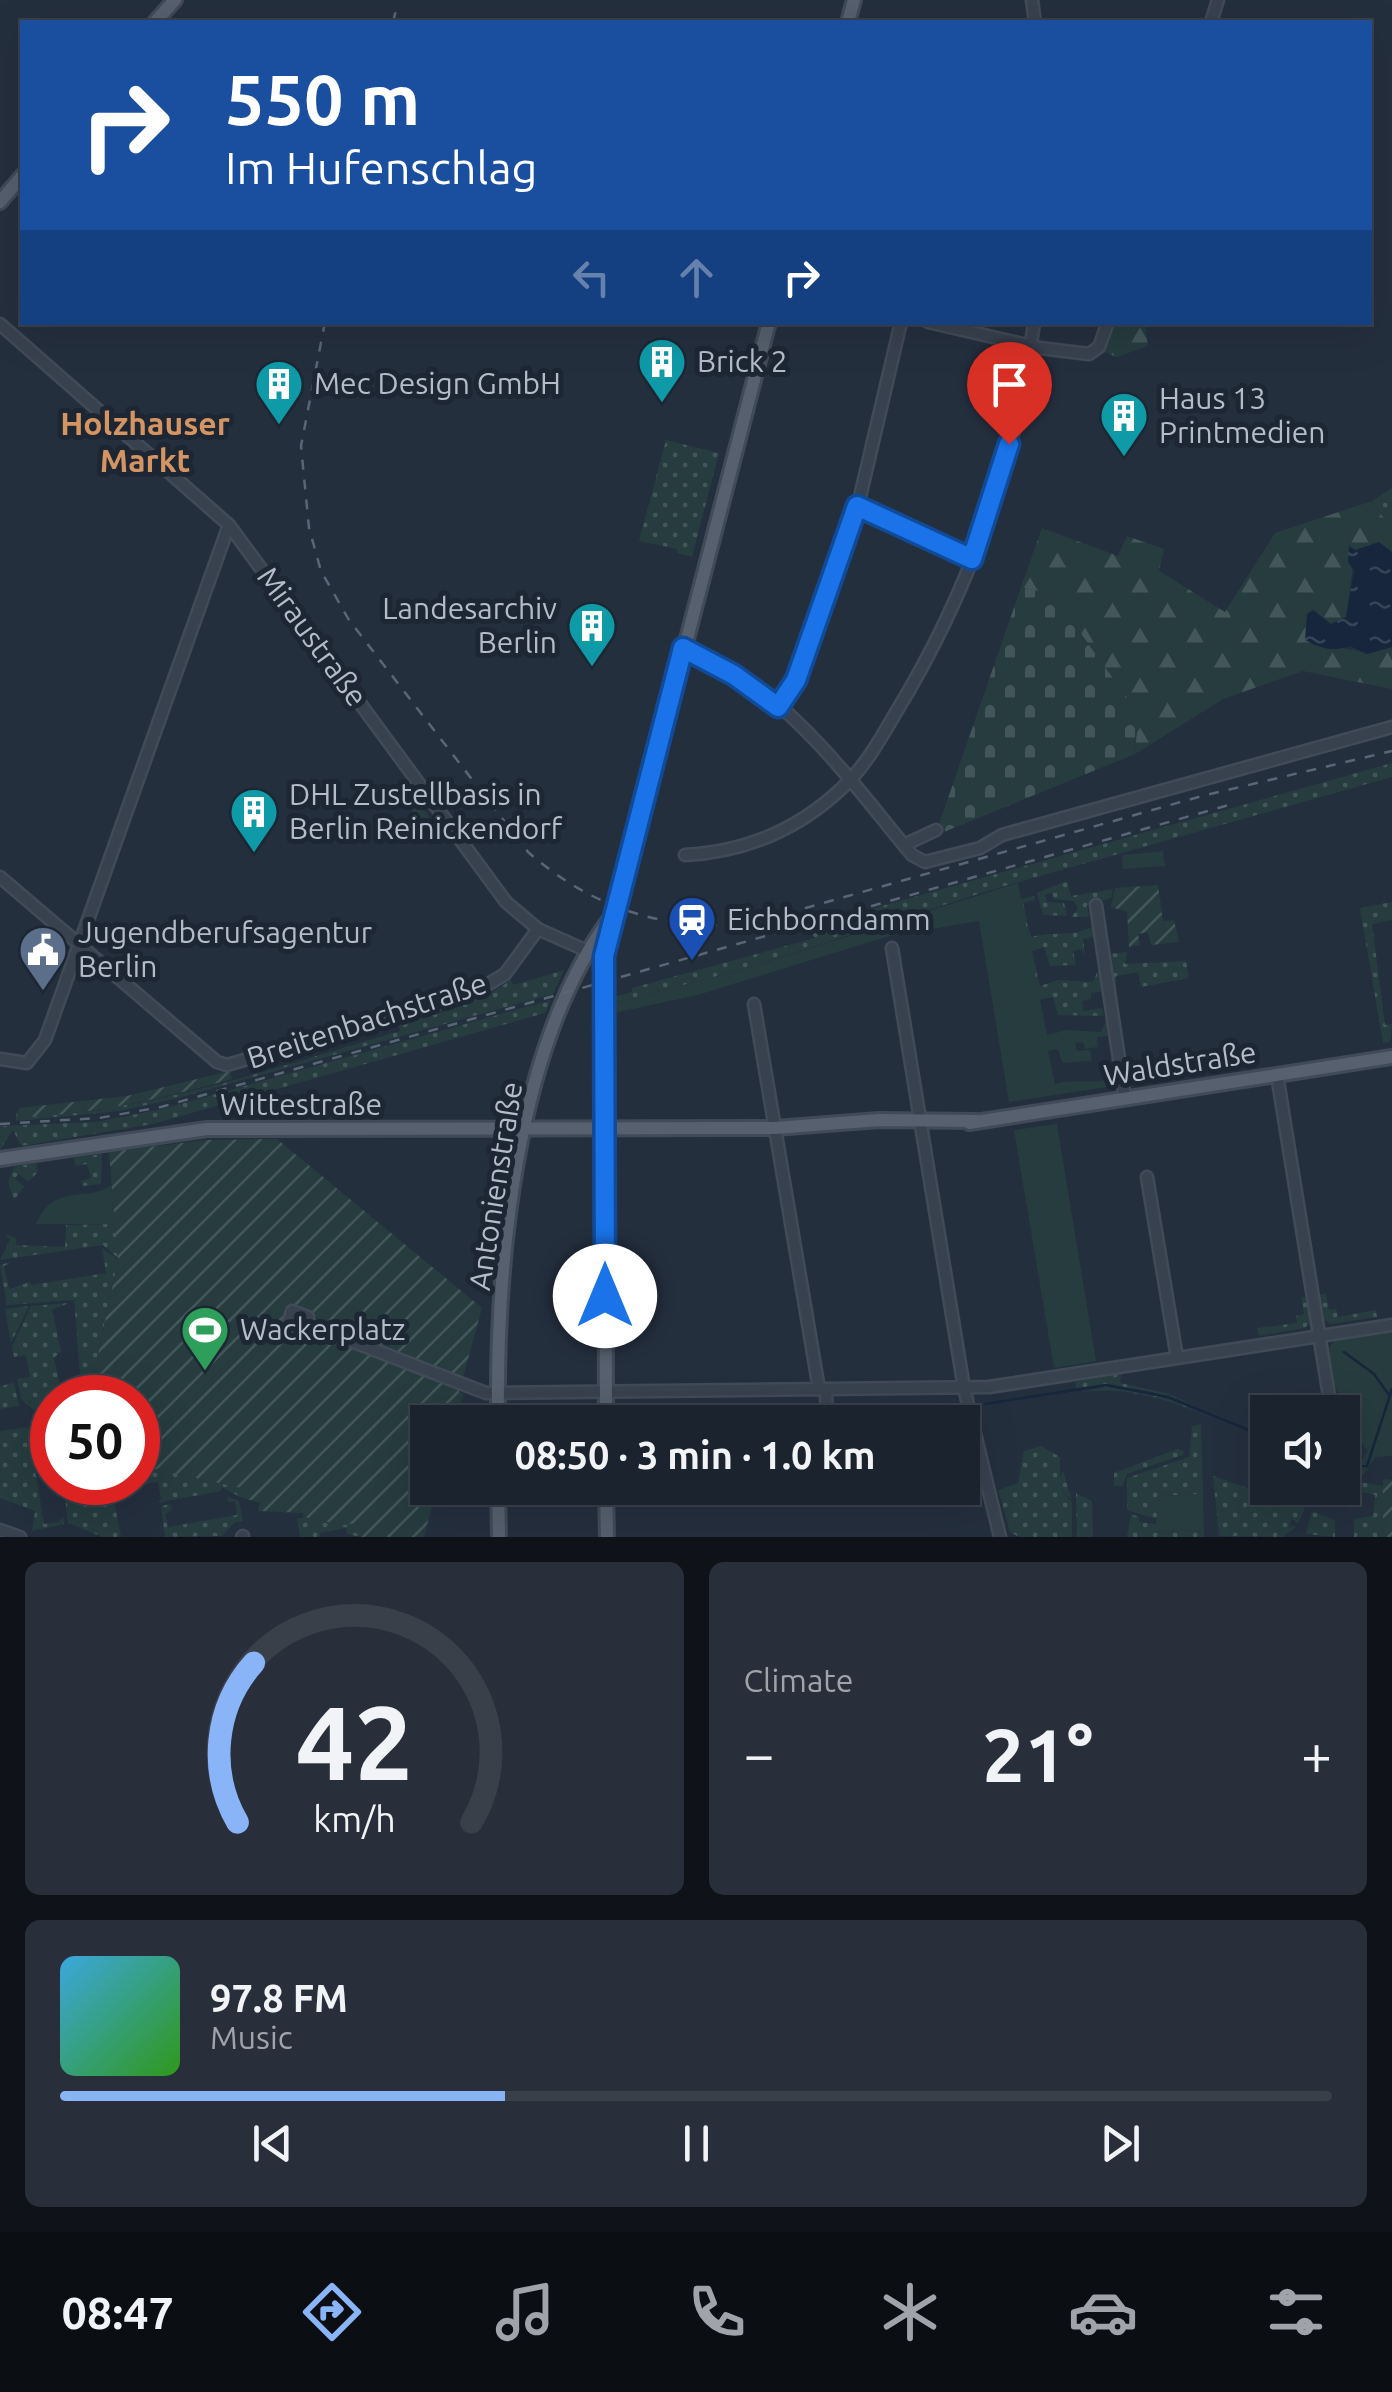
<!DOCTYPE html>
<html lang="en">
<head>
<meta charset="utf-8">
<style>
	body { margin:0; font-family:Ubuntu,sans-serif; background:#282f3a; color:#f1f3f6; height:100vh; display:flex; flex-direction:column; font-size:38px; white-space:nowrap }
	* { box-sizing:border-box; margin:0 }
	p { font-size:32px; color:#a0a4aa }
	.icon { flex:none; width:55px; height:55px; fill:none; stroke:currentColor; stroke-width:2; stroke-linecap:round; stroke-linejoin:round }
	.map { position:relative; height:1537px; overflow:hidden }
	.drawer { display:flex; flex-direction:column; gap:25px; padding:25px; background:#0f1319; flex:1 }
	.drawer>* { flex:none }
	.hud { position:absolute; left:20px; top:20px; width:1352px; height:305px; border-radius:0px; box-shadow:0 10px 40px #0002,0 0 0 2px #39404a; background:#1a4fa0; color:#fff; overflow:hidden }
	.controls { position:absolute; left:1250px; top:1395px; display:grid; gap:20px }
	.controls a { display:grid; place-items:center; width:110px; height:110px; border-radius:0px; background:#1b232e; box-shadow:0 10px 40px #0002,0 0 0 2px #39404a; font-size:50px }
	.speed { position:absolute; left:30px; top:1375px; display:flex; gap:20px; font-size:50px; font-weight:700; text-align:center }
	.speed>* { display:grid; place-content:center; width:130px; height:130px; border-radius:50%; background:#1b232e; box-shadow:0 10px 40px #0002,0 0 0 2px #39404a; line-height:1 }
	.speed .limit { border:15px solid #d22; background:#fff; color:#111 }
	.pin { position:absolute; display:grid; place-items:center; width:85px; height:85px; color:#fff; margin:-102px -42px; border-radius:50% 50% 50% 0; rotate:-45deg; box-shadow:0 0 10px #0007 }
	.pin .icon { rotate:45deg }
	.me { position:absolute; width:110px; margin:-55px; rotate:0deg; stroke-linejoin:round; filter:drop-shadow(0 0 8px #0008) }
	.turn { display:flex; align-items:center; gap:35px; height:210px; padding:0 40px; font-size:45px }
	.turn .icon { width:130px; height:130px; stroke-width:2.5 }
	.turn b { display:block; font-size:70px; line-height:85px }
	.lanes { display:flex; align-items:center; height:95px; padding:0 40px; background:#0003; justify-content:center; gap:50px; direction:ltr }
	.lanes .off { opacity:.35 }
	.big { font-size:75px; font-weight:700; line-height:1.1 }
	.drawer .card { flex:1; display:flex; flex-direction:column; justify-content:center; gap:15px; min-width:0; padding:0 35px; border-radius:15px; background:#282f3a }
	.drawer .dial { align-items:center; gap:0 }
	.dial svg { height:260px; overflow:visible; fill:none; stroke:#39404a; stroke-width:7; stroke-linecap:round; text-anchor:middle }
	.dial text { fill:#f1f3f6; stroke:none }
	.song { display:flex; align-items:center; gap:30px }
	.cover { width:120px; height:120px; border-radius:15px; background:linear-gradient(135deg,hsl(200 70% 55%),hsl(110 70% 35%)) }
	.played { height:10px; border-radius:5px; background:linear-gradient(90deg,#8ab4f8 35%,#39404a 35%) }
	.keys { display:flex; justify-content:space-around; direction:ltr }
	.heat { display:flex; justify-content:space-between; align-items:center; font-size:55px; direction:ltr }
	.drawer .tiles { flex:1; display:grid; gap:25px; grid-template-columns:1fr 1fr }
	.card:last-child { grid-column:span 2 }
	.trip { position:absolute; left:410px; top:1405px; width:570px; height:100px; border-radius:0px; background:#1b232e; box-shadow:0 10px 40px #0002,0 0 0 2px #39404a; font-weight:700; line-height:100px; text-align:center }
	.tab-bar { display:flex; height:160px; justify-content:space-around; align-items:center; background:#0b0e12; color:#a0a4aa }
	.tab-bar .icon { width:70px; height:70px }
	.tab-bar .current { color:#8ab4f8 }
	.tab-bar b { font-size:45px; color:#f1f3f6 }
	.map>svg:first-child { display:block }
	.grass { fill:url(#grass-dots) }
	.forest { fill:url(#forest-firs) }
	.cemetery { fill:url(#cemetery-stones) }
	.park { fill:#263c3f }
	.garden { fill:url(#garden-furrows) }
	.water { fill:url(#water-ripples) }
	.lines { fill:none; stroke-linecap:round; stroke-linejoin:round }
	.stream { stroke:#17263c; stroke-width:2.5 }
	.minor-casing { stroke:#414a57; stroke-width:15 }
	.major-casing { stroke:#414a57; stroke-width:18 }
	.minor { stroke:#38414e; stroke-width:10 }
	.major { stroke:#56606e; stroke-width:12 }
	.rail { stroke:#5a6575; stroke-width:2.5; stroke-dasharray:10 10; stroke-linecap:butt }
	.route-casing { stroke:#114b97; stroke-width:25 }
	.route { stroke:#1a73e8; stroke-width:18 }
	.labels { text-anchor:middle; stroke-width:10; stroke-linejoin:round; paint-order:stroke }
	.poi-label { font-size:30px; fill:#b4bcc9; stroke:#1d2633; text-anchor:start }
	.street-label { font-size:30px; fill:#b4bcc9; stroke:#1d2633 }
	.neighbourhood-label { font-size:32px; font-weight:bold; fill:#d59563; stroke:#1d2633 }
</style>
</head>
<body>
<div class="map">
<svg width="1392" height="1537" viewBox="0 0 1392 1537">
	<defs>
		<pattern id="grass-dots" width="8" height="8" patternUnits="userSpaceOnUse" patternTransform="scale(2.5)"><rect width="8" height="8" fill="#263c3f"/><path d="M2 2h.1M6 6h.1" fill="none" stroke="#435659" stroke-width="1.8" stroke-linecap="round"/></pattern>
		<pattern id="forest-firs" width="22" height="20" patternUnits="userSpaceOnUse" patternTransform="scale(2.5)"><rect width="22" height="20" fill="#263c3f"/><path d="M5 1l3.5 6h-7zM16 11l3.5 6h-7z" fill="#435659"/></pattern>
		<pattern id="cemetery-stones" width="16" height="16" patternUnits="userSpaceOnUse" patternTransform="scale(2.5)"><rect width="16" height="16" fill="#263c3f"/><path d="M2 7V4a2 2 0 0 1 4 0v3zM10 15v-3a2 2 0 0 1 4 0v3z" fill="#435659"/></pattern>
		<pattern id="garden-furrows" width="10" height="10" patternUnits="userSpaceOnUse" patternTransform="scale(2.5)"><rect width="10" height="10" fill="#263c3f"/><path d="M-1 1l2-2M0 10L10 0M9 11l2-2" fill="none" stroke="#435659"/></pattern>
		<pattern id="water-ripples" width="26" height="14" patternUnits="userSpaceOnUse" patternTransform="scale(2.5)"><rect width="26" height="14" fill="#17263c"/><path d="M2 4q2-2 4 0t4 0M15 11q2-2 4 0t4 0" fill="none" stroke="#364457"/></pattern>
	</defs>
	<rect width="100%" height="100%" fill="#242f3e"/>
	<path class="grass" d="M666,440L719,453L692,557L677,553V549L639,541Z
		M1392,488V530L1372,501Z
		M1392,763V777L994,889L737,971L615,1003L614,997L632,992V988L815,938L807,927Z
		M414,796L439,831L425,830L412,812Z
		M1067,881L1071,896L1113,889L1111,898L1087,905L1089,917H1071L1078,909L1074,901L1054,899L1052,893L1045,895L1047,902L1064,903L1067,916L1043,915L1037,893Z
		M1034,896L1035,900L1023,903L1031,937C1056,931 1073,937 1091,927L1093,928L1098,958L1093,937L1083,939L1085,954L1080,949L1073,951L1076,965L1050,966L1044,947L1032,951L1040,986L1058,980L1093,982L1099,968L1103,991L1091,993V999L1082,1001L1083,1011L1102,1008L1104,1016L1058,1015L1053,997L1034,1001L1021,899Z
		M1392,902V920L1372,924L1385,1025L1392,1024L1390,1042L1383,1043L1360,908Z
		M1127,952L1125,964L1186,961L1189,978L1141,987L1138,972L1116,976V997L1110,954Z
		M564,970L553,994L178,1098L120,1111L16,1121L17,1108L19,1117C149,1113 275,1067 400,1031L399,1025C433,1014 480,1005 510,980L514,985Z
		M551,1000L545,1013L153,1124L21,1146L13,1130L0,1150V1126L97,1122L162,1109Z
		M102,1154L101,1184L83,1186L81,1181L91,1178L87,1164L76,1166L73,1158Z
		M36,1163L38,1172L28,1182L19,1174L15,1178L24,1187L14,1200L8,1182L14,1167Z
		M115,1224L118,1258L103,1245L0,1260L10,1240L5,1234L16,1238V1245L65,1247L66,1225Z
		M102,1248L118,1260L89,1397H82L74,1300L7,1305L0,1265L14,1261L4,1266L9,1289L30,1282L31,1285L106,1273Z
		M1326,1294L1329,1310L1336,1309L1338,1317L1376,1310L1377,1317L1331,1324L1324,1320L1320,1295Z
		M1306,1296L1310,1322L1305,1328L1259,1336L1257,1328L1297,1323L1296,1316L1304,1314L1301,1297Z
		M69,1303L52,1310L61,1351L54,1358L63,1397L52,1398L49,1423L21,1399L17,1379L30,1377L26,1355L14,1357L12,1347L31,1306Z
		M29,1306L11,1343L5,1309Z
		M1121,1374L1120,1383L1166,1393L1267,1437C1206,1411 1144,1376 1076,1389L1075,1382Z
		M14,1383L19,1406L0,1409V1386Z
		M1109,1386L1169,1399L1267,1442C1207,1417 1144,1381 1077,1393Z
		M1201,1424L1203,1494L1159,1496L1157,1519L1127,1510V1478L1189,1457L1192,1426Z
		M28,1427L44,1524L59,1522L63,1516L64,1524L32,1531L35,1511L0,1498V1431Z
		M1041,1446L1060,1457V1478L1063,1471L1072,1500L1060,1489L1072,1502V1537H1019L1010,1532L998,1490L1018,1483L1024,1451Z
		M1177,1449L1184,1451L1183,1455L1127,1474L1122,1486H1114V1473Z
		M138,1465L242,1488L240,1497L222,1487L221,1491L157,1503L161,1499L158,1482L142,1484L151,1479L148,1467L138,1470Z
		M1213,1476L1305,1508L1298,1524L1292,1519L1288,1530L1291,1525L1296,1527L1283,1537L1219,1536Z
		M1343,1479L1383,1486V1537H1354V1519L1373,1516L1375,1495L1342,1488Z
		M63,1483H111L121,1537H103L68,1523Z
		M1076,1493L1092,1501L1093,1537H1077Z
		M227,1497L239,1501L243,1521L234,1523L222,1536L165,1537L161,1506L170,1504L172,1510L165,1514L168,1527L237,1515L235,1501L228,1502Z
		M1312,1511L1335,1520V1537L1306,1534Z
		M1131,1514L1139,1517V1522L1156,1524V1532L1204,1530V1537H1127Z
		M304,1517L341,1525L359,1523L361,1537L347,1534L346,1528L320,1533V1537H300L297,1519Z"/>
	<path class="forest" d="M1113,323H1145L1148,346L1117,357L1103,352Z
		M1372,501L1392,530V552L1355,550L1346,617L1331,624L1313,610L1306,640C1327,651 1346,645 1367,654L1392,647V689L1303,671L1223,699L1135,754L1138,713L1053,595L1021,587L1042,528L1118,556L1127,536L1164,549L1159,571L1225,612L1275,533Z"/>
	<path class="cemetery" d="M1021,587L1053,595L1138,713L1135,754L939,834L937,830Z"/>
	<path class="park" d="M1163,851L1165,866L1123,869L1122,855Z
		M1018,883L1047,1035L1067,1030L1101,1032L1107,1018L1110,1036L1097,1037L1098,1047L1085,1049L1083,1042L1075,1043L1077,1051L1090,1050L1092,1061L1062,1063L1058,1049L1048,1051L1055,1084C1077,1077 1100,1087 1116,1075L1113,1086L1009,1102L979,921L889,936L698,995L614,1013L615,1003L737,971Z
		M1057,1124L1096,1361L1054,1368L1014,1130Z
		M112,1185L115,1224H36C56,1181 83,1204 112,1185Z
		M1392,1332V1456L1376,1457L1363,1475L1343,1471V1461L1361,1462L1368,1450C1353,1437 1359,1420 1348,1407C1330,1384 1333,1378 1329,1348L1334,1341Z
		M1203,1494L1204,1530L1155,1532L1159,1496Z"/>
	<path class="garden" d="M1158,885L1163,921L1174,920L1179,942L1151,945L1148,932L1138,934L1140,945L1129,947L1127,912L1111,907L1115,888Z
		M230,1071L232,1079C161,1099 92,1115 18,1117L19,1108L127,1096Z
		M277,1139L482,1308L459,1392L464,1394L455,1422H428V1488H437L424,1537H361L358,1523L342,1525L304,1517L303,1513L258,1511L260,1503L240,1497L241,1488L138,1465V1398H89L118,1260L109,1152L206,1140Z
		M1383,1479L1392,1480V1537H1383Z"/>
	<path class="water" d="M1379,542L1392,552V647L1367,654L1350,646C1333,652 1322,649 1305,640L1307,614L1313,610L1331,624L1346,617L1354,571L1348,562L1349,546L1355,550Z"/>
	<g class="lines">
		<path class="stream" d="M1344,1352L1374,1374L1389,1395
			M985,1404L1106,1385L1168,1397L1268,1438
			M935,1422L951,1417
			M1342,1467L1367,1466L1392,1389"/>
		<g class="minor-casing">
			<path id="minor" d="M1032,0L1035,22
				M1211,22L1218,0
				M928,322L1040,348L1089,354L1099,347L1108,322
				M0,324L229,525L506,902L538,929L594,954
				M857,506L972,559
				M683,648C781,681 849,779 912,855L925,862L980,848L1002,835L1392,727
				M778,707L796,680L860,497L901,322
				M904,845L936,830
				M685,855C745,852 799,829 842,788C864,768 880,740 895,714C966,598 1018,459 1034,322
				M0,877L217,1062L227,1065L474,993L505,974L538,929
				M1096,905L1125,1099
				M892,948L964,1388L1000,1537
				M754,1004L819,1389
				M0,1059L27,1063L45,1040L229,525
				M1277,1075L1329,1396L1339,1412
				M1147,1177L1177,1358
				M292,1311L308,1317L303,1330L288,1325Z
				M307,1324L486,1393L989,1387L1392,1325
				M826,1389L827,1422
				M0,1530L20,1537
				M242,1537L243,1536"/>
		</g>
		<g class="major-casing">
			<path id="major" d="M155,22L175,0
				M848,22L854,0
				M0,202L22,176
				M969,1123L1392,1057
				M0,1159L207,1129L775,1128L879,1120L976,1121
				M498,1422C496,1265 514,1047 611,917
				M606,1422L605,956L769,322
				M498,1488L499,1537
				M606,1488L607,1537"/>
		</g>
		<use href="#minor" class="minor"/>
		<use href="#major" class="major"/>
		<path class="rail" d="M393,22L397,6
			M325,322L301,446L309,528L321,571L349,620L528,852C593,909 670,934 756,922L1202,796L1392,751
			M0,1124L99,1118L161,1107L1236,803"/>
	</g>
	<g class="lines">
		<g class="route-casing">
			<path id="route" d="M605,1296L604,956L683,648L734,675L778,707L796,680L857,506L972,559L1009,444"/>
		</g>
		<use href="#route" class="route"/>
	</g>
	<defs>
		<g id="building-pin" transform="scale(2.5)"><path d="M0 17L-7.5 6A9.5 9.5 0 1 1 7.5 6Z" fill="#0f9aa8" stroke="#1d2633"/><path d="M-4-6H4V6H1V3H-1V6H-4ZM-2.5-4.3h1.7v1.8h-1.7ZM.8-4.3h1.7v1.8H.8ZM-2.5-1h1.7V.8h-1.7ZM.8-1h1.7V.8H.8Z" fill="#fff"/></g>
		<g id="station-pin" transform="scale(2.5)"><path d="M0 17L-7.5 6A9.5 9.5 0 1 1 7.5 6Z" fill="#1a4fb4" stroke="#1d2633"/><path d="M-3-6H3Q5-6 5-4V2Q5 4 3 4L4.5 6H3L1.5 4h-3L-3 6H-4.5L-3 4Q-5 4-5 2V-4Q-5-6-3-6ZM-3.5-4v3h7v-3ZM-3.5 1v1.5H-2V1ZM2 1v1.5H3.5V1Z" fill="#fff"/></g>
		<g id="civic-pin" transform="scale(2.5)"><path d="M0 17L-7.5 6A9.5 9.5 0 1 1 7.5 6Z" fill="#5c6f8a" stroke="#1d2633"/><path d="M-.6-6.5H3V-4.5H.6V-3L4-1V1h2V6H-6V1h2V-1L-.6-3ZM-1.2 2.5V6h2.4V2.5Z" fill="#fff"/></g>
		<g id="stadium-pin" transform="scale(2.5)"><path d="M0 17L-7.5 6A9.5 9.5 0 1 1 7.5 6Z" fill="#2e9e5b" stroke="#1d2633"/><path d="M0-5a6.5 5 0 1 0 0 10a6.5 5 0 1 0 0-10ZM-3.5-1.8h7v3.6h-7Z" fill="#fff"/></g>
	</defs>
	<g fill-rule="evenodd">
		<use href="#building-pin" x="662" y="362"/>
		<use href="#building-pin" x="279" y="384"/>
		<use href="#building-pin" x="1124" y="416"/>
		<use href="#building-pin" x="592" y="626"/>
		<use href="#building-pin" x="254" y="812"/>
		<use href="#station-pin" x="692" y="920"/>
		<use href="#civic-pin" x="43" y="950"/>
		<use href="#stadium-pin" x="205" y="1330"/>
	</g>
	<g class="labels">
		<g class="poi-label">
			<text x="697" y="372">Brick 2</text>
			<text x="314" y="394">Mec Design GmbH</text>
			<text x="1159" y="409">Haus 13<tspan x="1159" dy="34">Printmedien</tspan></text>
			<text x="557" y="619" text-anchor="end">Landesarchiv<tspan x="557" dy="34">Berlin</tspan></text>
			<text x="289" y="805">DHL Zustellbasis in<tspan x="289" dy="34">Berlin Reinickendorf</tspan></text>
			<text x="727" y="930">Eichborndamm</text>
			<text x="78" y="943">Jugendberufsagentur<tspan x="78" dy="34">Berlin</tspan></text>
			<text x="240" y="1340">Wackerplatz</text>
		</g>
		<g class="street-label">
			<text transform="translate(312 637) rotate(54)" y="10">Miraustraße</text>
			<text transform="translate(367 1021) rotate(-18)" y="10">Breitenbachstraße</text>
			<text transform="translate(1180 1064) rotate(-9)" y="10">Waldstraße</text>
			<text x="301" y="1115">Wittestraße</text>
			<text transform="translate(496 1186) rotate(-81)" y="10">Antonienstraße</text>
		</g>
		<g class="neighbourhood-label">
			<text x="145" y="435">Holzhauser<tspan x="145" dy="37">Markt</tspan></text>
		</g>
	</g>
</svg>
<div class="controls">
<a><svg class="icon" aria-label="sound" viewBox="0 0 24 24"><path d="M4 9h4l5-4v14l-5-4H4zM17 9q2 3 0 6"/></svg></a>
</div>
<div class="speed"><div class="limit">50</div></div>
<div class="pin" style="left:1009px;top:444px;background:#d93025"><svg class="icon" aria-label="arrive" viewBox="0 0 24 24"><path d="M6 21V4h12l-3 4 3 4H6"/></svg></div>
<svg class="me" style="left:605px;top:1296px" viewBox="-20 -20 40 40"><circle r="19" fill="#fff"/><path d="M0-13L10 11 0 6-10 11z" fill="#1a73e8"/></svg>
<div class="trip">08:50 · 3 min · 1.0 km</div>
<div class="hud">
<div class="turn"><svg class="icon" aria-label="right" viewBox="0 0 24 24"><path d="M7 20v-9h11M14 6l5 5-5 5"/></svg><div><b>550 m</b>Im Hufenschlag</div></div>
<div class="lanes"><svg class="icon off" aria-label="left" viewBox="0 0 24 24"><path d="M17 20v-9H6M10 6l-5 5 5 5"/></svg><svg class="icon off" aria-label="ahead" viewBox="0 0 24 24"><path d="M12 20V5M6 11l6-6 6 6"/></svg><svg class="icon" aria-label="right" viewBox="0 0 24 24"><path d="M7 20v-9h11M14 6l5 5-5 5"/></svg></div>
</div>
</div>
<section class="drawer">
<div class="tiles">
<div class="card dial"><svg viewBox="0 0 100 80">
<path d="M14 69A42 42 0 1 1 86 69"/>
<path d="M14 69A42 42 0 0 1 19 20" stroke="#8ab4f8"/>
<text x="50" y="56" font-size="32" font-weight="700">42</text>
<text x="50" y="72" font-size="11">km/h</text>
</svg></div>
<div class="card"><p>Climate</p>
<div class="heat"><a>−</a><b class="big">21°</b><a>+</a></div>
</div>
<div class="card">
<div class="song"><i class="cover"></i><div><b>97.8 FM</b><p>Music</p></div></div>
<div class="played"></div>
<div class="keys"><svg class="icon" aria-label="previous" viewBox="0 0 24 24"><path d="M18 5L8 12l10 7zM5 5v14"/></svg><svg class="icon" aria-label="pause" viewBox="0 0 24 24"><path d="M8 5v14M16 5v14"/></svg><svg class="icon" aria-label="next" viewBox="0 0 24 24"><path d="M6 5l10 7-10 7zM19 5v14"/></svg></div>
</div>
</div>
</section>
<nav class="tab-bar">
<b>08:47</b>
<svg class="icon current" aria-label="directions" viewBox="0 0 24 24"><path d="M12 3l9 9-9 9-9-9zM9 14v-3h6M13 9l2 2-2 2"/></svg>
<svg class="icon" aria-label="music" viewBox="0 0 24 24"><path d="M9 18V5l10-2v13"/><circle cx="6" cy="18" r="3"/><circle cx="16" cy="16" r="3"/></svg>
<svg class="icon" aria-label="phone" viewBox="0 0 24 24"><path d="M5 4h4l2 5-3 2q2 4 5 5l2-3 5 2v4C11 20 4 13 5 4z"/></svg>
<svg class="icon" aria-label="climate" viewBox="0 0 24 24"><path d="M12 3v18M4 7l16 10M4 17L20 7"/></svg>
<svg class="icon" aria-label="car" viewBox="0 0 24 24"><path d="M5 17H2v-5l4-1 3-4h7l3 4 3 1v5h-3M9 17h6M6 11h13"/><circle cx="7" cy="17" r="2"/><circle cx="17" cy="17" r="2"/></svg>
<svg class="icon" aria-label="filters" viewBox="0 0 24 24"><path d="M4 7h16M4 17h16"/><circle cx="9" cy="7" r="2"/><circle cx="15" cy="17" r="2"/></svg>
</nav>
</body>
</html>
